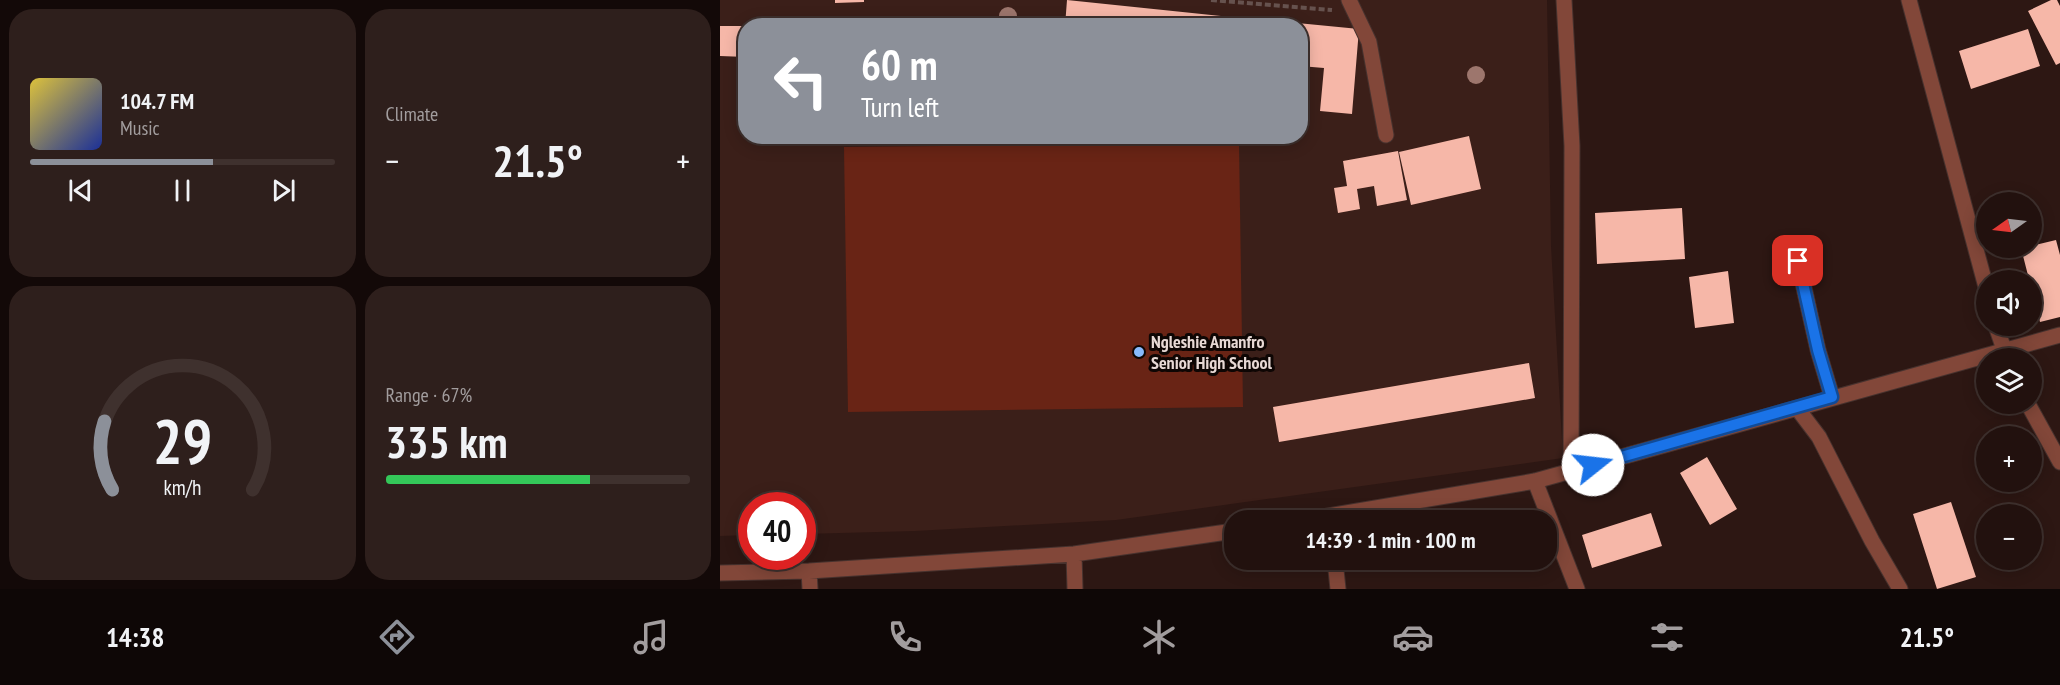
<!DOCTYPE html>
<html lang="en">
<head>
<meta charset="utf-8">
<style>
	body { margin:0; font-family:"PT Sans Narrow",sans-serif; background:#2e1f1c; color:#f1f3f6; height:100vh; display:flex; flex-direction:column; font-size:22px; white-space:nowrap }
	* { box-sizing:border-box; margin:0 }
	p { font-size:20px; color:#a29d9e }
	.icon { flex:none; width:33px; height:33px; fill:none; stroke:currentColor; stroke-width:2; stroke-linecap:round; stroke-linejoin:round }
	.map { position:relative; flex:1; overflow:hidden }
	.drawer { display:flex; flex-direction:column; gap:9px; padding:9px; background:#130908; width:720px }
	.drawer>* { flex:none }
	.guide { position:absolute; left:18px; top:18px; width:570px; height:126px; border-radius:24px; box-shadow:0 3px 15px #0003,0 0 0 2px #3f312e; background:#8c9099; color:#fff; overflow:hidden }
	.needle { width:39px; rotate:256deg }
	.fabs { position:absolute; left:1256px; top:192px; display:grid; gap:12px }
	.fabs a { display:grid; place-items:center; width:66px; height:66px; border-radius:50%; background:#22110e; box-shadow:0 3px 15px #0003,0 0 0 2px #3f312e; font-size:30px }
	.speed { position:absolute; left:18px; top:492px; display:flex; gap:12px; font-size:30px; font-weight:700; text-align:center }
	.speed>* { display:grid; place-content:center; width:78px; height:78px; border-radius:50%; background:#22110e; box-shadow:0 3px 15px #0003,0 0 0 2px #3f312e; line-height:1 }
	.speed .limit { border:9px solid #d22; background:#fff; color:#111 }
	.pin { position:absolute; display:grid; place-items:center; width:51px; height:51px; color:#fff; margin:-26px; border-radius:12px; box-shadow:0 3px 9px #0006 }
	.me { position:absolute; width:66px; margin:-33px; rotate:74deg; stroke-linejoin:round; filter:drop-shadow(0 0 4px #0008) }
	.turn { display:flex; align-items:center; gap:21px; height:126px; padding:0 24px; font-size:27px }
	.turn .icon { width:78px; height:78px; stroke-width:2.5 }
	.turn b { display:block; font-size:42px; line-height:51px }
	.big { font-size:45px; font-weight:600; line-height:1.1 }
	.drawer .widget { flex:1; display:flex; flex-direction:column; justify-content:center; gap:9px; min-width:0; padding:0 21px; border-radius:24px; background:#2e1f1c }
	.drawer .dial { align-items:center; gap:0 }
	.dial svg { height:156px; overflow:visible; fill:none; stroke:#3f312e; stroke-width:7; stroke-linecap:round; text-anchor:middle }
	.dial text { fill:#f1f3f6; stroke:none }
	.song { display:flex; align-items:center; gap:18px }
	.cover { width:72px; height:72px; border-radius:9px; background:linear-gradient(135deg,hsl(50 70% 55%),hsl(230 70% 35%)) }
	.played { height:6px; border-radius:3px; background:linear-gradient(90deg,#8c9099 60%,#3f312e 60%) }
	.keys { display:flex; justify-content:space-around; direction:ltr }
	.heat { display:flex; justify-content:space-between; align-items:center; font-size:33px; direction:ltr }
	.charge { height:9px; border-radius:4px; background:linear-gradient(90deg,#34c759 67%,#3f312e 0) }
	.drawer .tiles { flex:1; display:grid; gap:9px; grid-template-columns:repeat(2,1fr) }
	.trip { position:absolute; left:504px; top:510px; width:333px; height:60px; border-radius:24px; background:#22110e; box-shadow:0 3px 15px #0003,0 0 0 2px #3f312e; font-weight:600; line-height:60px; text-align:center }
	.tabs { display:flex; height:96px; justify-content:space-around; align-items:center; background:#0e0706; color:#a29d9e }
	.tabs .icon { width:42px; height:42px }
	.tabs .active { color:#8c9099 }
	.tabs b { font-size:27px; color:#f1f3f6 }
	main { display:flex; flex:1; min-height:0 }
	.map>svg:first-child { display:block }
	.built { fill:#3b1f19; fill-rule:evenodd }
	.green { fill:#692415 }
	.building { fill:#f6b7a8 }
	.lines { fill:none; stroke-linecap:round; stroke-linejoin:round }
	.minor-casing { stroke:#47322e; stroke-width:17 }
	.path { stroke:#66524e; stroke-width:4; stroke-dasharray:6 3; stroke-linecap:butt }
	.minor { stroke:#824739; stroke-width:15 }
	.tree { fill:#9d766d }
	.route-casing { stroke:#114b97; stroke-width:15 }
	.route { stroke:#1a73e8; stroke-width:10 }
	.poi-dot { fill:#88bafc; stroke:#0e0604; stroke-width:2 }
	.labels { text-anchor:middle; stroke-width:6; stroke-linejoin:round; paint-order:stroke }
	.poi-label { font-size:18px; font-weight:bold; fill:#e8d9d5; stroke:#0e0604; text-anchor:start }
</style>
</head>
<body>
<main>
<section class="drawer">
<div class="tiles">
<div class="widget">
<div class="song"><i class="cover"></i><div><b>104.7 FM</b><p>Music</p></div></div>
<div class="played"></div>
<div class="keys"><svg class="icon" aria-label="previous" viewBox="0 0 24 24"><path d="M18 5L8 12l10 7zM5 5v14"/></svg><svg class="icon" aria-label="pause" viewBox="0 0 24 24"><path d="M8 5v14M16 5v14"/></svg><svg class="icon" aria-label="next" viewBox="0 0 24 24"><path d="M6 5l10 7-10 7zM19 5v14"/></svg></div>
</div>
<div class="widget"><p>Climate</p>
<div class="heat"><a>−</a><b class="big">21.5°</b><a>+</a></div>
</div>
<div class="widget dial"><svg viewBox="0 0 100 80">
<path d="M14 69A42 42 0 1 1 86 69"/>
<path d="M14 69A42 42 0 0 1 10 34" stroke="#8c9099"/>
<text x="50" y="56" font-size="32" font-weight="700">29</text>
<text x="50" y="72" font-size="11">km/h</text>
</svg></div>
<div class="widget"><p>Range · 67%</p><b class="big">335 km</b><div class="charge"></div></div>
</div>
</section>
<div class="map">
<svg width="1340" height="589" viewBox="0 0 1340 589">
	<rect width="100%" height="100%" fill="#2d1713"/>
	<path class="built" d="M0,0H827L831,246L843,458L396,520L195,531L83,534L82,506H32L31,535L0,536ZM26,26H580V136H26Z"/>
	<path class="green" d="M519,143L523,407L128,412L124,147Z"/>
	<path class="building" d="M115,0H144V2L115,3Z
		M347,0L549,21V26H345Z
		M1331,0H1337L1340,6V63L1336,65L1308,11Z
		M567,22L639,29L632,114L600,111L604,68L580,66V26H567Z
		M0,26H26V57L0,56Z
		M1308,29L1320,66L1251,89L1239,51Z
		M749,136L761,189L691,205L679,152Z
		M678,151L687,200L657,206L654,186L637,189L640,209L618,213L614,188L627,186L623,161Z
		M962,208L965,259L877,264L875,213Z
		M1336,240L1340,255V317L1320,322L1301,248H1311V246Z
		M1008,271L1014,323L975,328L969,277Z
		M809,363L815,398L559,442L553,407Z
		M987,457L1017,509L990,525L960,473Z
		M1231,502L1256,577L1217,589L1193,514Z
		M931,513L942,546L872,568L862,535Z"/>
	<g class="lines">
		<g class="minor-casing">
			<path id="minor" d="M629,0L649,42L666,135
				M844,0L852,146L851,471
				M1189,0L1266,287
				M1078,261L1098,350L1112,397
				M1276,326L1287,358
				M1308,404L1340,462
				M1077,408L1099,437L1152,541L1180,589
				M815,481L857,589
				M584,520L815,481L1340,335
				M354,554L355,589
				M615,560L618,589
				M89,571L90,589
				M0,573L89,571L354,554L514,531"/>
		</g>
		<path class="path" d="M491,0L612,10"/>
		<use href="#minor" class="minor"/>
	</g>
	<g class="tree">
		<circle cx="288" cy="16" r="9"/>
		<circle cx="756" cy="75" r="9"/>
	</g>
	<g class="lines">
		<g class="route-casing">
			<path id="route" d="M873,465L1112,397L1098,350L1078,261"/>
		</g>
		<use href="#route" class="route"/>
	</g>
	<circle class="poi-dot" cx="419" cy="352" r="6"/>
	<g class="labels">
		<g class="poi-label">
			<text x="431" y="348">Ngleshie Amanfro<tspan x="431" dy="21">Senior High School</tspan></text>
		</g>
	</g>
</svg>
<div class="fabs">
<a><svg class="needle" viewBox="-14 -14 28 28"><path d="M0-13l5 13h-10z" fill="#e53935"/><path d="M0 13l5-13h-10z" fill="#a29d9e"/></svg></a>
<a><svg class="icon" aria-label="sound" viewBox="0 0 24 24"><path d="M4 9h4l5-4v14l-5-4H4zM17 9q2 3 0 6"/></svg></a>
<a><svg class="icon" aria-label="layers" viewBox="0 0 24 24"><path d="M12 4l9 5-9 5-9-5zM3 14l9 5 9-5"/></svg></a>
<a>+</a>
<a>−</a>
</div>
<div class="speed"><div class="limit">40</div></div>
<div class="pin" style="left:1078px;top:261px;background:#d93025"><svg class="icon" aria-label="arrive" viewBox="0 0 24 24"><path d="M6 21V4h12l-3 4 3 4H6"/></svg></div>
<svg class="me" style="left:873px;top:465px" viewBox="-20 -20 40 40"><circle r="19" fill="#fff"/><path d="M0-13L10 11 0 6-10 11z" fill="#1a73e8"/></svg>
<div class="trip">14:39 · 1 min · 100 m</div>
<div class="guide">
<div class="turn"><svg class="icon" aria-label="left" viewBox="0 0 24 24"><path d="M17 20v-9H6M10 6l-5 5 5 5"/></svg><div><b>60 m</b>Turn left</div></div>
</div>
</div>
</main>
<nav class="tabs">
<b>14:38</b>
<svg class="icon active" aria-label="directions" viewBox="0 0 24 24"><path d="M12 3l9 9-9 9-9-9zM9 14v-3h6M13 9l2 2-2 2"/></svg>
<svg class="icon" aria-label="music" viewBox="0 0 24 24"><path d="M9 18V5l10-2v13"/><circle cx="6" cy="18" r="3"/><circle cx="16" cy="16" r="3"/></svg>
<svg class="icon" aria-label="phone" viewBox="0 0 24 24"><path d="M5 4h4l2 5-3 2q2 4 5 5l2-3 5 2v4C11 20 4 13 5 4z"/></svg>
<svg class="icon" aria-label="climate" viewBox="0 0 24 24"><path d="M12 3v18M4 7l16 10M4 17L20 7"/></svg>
<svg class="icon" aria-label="car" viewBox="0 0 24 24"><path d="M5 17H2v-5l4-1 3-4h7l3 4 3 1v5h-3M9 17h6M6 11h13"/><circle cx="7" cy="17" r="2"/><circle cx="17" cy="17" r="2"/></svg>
<svg class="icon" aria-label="filters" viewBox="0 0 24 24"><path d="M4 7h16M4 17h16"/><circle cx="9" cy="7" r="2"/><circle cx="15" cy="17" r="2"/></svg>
<b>21.5°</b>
</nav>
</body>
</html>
